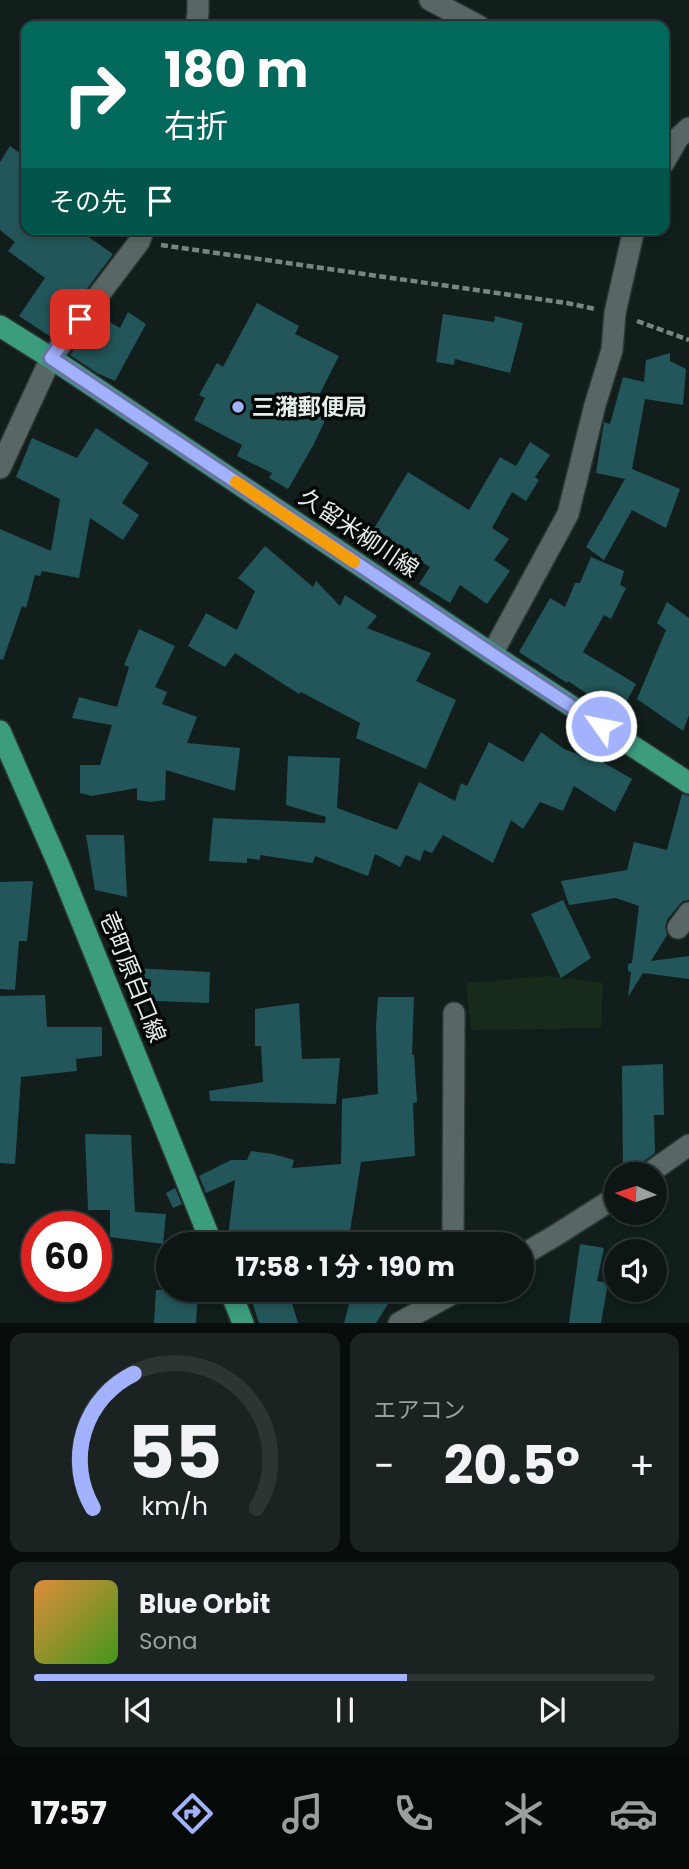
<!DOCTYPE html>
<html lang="ja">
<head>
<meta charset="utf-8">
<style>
	body { margin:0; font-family:Poppins,"Noto Sans JP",sans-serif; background:#1b2322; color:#f1f3f6; height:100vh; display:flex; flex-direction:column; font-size:26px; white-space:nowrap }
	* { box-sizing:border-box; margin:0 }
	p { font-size:23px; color:#9a9fa0 }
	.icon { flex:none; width:38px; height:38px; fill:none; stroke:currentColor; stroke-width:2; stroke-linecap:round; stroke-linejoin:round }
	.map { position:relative; height:1323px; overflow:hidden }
	.sheet { display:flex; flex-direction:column; gap:10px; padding:10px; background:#070c0c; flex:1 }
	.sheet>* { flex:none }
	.guide { position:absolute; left:21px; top:21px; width:648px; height:214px; border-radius:14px; box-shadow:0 4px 10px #0003,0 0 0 2px #2d3534; background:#00695c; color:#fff; overflow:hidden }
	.needle { width:46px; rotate:273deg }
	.controls { position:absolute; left:604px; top:1162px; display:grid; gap:14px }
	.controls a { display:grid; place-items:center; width:63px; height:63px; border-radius:50%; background:#0d1615; box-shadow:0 4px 10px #0003,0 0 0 2px #2d3534; font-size:35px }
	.speed { position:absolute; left:21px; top:1211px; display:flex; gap:14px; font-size:35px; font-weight:700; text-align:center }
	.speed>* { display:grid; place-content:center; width:91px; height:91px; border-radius:50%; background:#0d1615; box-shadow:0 4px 10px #0003,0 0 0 2px #2d3534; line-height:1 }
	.speed .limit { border:10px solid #d22; background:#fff; color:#111 }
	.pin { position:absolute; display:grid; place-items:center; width:60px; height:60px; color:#fff; margin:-30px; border-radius:14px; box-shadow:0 4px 10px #0006 }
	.me { position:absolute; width:77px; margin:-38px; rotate:303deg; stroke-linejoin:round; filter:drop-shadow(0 0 5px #0008) }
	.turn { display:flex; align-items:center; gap:24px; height:147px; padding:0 28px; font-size:32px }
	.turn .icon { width:91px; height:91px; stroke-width:2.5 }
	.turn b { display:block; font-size:49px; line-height:60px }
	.then { display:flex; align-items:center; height:66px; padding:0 28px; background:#0003; gap:14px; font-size:26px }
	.big { font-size:52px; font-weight:700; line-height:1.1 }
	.sheet .tile { flex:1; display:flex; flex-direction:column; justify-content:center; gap:10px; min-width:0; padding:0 24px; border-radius:14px; background:#1b2322 }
	.sheet .dial { align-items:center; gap:0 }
	.dial svg { height:182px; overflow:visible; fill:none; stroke:#2d3534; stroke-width:7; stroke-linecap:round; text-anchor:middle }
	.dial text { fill:#f1f3f6; stroke:none }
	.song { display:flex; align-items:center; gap:21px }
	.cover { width:84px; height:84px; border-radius:10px; background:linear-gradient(135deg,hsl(30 70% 55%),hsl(100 70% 35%)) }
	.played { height:7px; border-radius:4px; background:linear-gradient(90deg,#a3b2fd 60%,#2d3534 60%) }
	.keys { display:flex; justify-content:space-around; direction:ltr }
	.heat { display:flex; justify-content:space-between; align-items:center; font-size:38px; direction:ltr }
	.sheet .tiles { flex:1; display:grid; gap:10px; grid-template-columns:1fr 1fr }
	.tile:last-child { grid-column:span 2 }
	.trip { position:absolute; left:156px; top:1232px; width:378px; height:70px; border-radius:35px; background:#0d1615; box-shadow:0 4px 10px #0003,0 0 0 2px #2d3534; font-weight:700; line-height:70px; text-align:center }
	.tabs { display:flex; height:112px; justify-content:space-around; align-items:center; background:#050908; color:#9a9fa0 }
	.tabs .icon { width:49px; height:49px }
	.tabs .on { color:#a3b2fd }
	.tabs b { font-size:32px; color:#f1f3f6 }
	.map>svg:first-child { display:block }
	.green { fill:#182a1a }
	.building { fill:#23565a }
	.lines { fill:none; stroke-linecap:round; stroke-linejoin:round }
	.minor-casing { stroke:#2e3635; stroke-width:24 }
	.major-casing { stroke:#2e3635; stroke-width:24 }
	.path { stroke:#7a8583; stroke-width:4.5; stroke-dasharray:7 3.5; stroke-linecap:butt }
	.minor { stroke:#586765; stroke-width:21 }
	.major { stroke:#3b9c7e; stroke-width:21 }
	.route-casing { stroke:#6a74a4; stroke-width:18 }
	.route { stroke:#a3b2fd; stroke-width:12 }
	.slow { stroke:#f59e0b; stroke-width:12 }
	.poi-dot { fill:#a3b2fd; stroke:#030706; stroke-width:2.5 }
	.labels { text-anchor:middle; stroke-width:7; stroke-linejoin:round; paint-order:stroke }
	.poi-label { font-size:23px; font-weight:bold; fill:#e4edeb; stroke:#030706; text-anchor:start }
	.street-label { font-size:23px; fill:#e4edeb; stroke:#030706 }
</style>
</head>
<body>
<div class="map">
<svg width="689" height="1323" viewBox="0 0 689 1323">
	<rect width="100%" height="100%" fill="#111e1c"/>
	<path class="green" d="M548,976L603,983L601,1028L471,1030L466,983Z"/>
	<path class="building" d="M10,146L26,157V229H77L113,254L51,337L19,316L45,278L8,251L15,242L0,230V162Z
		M257,303L299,326L295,334L339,356L312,409L327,416L314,444L288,489L269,478L272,473L237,456L242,445L194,420L205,398L199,395L217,363L223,367Z
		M128,312L146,324L115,381L97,373L70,355L99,316L120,328Z
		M443,314L494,322L495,316L523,323L510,373L455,359L454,365L436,362Z
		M670,353V361L686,369L683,405L645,399L632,469L680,489L666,528L632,510L604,560L586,547L625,479L596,473L604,422L610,424L623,377L644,382L646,360Z
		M96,428L149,463L122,503L139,515L123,540L90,518L79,578L42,571L40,576L35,575L26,608L22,606L3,660L0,659V529L51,551L60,499L16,477L32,438L77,458Z
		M530,442L550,455L535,477L539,480L526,501L512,492L493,526L492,528L509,539L494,560L510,571L487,604L460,585L450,603L419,584L430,567L372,532L408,472L469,510L500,457L516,466Z
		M265,546L313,587L316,581L340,606L345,595L377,616L367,628L431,653L416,681L456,700L426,769L356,738L360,723L301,692L299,694L235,653L225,667L188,646L206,613L237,630L255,591L238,578Z
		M591,557L624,571L620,585L626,588L611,619L604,615L583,652L636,684L619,715L568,681L567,683L519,652L550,598L565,607L575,583H580Z
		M667,602L689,618V715L683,731L637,699L666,630L657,623Z
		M139,629L175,646L155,687L167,692L162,704L197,717L187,743L240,748L235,791L166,770L165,800L151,802L137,800V788L92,796L80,793V765H100L112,725L72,718L79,697L117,707L129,667L124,665Z
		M541,732L564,749L590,759L592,756L632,779L615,812L574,786L563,811L540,802L523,829L511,820L493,863L443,835L432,853L424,850L420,861L406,855L400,867L375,854L368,876L315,856L313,863L260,855V860L247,858V863L209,861L213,818L325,823L326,817L286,805L288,756L340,758L337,808L397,830L419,782L455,801L461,783L467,786L489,742L523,762Z
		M682,794L689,796V900L683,901L679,905L667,920L665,927L667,935L651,961L689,956V979L643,973L628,997L631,972L628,971V964L632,963L639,906L616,898L569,905L561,881L627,870L634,842L667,850Z
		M86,835H124L127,897L95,890Z
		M33,881L27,941H19L15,990L0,989V882Z
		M563,900L591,958L561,978L531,914Z
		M132,968L210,972L209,1003L130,1000Z
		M45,995L47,1027H102V1056L76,1059L77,1071L21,1077L15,1164L0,1163V996Z
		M378,997H414L412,1055H414L417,1102L413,1103L415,1156L361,1162L348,1244H280L274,1242L275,1244H227L235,1180L206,1193L199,1176L231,1160H247L251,1151L273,1154L294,1160L292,1168L341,1164L342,1099L378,1094L376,1027Z
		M299,1003L302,1059L340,1058L336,1104L210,1101L209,1091L263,1082L261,1046H255V1009Z
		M663,1064L664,1115H654L655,1153L640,1164L636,1168L635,1174H623L622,1066Z
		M85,1134L131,1135L135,1212L166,1214L163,1244L110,1237V1210H88Z
		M175,1188L182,1204L173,1208L166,1193Z
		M580,1244L604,1248L597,1281L608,1283L601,1323H569Z
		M156,1290H198L196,1323H154Z
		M248,1290H288L298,1323H259Z
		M353,1290H397L376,1323H344Z"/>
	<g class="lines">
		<g class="minor-casing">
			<path id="minor" d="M430,0L479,26
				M196,26L198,13V0
				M663,164L678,138L689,128
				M0,468L51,358L139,242L144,229
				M492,654L568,514L595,405L612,350L615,313L634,229
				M678,928L689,913
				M648,1174L689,1145
				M453,1244L454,1013
				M522,1255L553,1237L616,1197
				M399,1323L459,1290"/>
		</g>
		<g class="major-casing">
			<path id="major" d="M0,326L51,358L492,654L689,783
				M0,731L60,868L212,1244
				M230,1290L243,1323"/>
		</g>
		<path class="path" d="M161,245L567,303L595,309
			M637,321L689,340"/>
		<use href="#minor" class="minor"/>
		<use href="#major" class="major"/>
	</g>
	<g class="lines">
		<g class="route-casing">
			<path id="route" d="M80,319L51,358L492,654L601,726"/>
		</g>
		<use href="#route" class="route"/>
		<path class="slow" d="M236,482L354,562"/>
	</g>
	<circle class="poi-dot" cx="238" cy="407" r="7"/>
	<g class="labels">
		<g class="poi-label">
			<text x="252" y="415">三潴郵便局</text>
		</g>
		<g class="street-label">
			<text transform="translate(359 533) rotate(34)" y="8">久留米柳川線</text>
			<text transform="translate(133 977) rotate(68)" y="8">壱町原白口線</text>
		</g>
	</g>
</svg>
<div class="controls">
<a><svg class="needle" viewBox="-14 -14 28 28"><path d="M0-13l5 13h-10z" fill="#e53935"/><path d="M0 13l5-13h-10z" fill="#9a9fa0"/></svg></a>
<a><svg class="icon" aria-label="sound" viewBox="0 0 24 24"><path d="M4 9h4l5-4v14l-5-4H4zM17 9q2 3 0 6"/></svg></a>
</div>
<div class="speed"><div class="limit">60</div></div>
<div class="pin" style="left:80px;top:319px;background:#d93025"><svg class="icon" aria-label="arrive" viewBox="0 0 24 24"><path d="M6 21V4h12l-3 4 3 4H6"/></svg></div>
<svg class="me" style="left:601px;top:726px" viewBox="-20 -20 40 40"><circle r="17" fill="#a3b2fd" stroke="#fff" stroke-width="3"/><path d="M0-11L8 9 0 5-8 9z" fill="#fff"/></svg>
<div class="trip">17:58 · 1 分 · 190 m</div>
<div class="guide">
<div class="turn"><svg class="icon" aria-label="right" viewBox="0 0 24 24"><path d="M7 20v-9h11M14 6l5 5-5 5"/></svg><div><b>180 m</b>右折</div></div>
<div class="then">その先<svg class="icon" aria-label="arrive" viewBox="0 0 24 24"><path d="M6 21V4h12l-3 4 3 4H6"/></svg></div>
</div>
</div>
<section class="sheet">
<div class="tiles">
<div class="tile dial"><svg viewBox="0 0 100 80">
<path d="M14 69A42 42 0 1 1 86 69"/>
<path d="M14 69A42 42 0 0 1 32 10" stroke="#a3b2fd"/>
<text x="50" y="56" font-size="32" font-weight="700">55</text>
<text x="50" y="72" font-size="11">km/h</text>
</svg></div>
<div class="tile"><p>エアコン</p>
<div class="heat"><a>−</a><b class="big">20.5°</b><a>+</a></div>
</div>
<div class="tile">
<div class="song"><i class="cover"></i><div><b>Blue Orbit</b><p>Sona</p></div></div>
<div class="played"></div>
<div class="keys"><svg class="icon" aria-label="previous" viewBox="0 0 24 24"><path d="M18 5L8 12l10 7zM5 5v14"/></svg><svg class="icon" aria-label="pause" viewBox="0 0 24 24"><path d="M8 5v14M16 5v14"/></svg><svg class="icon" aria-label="next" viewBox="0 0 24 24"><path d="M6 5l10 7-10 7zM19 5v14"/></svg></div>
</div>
</div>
</section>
<nav class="tabs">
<b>17:57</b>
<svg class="icon on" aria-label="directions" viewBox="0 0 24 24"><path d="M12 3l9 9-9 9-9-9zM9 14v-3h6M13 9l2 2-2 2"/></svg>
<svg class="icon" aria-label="music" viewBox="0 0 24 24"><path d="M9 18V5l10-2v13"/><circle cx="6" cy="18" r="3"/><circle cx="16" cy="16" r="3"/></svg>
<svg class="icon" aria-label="phone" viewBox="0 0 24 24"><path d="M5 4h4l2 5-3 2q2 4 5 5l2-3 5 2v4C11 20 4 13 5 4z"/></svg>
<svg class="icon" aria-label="climate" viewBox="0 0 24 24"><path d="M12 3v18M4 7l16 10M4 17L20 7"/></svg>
<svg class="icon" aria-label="car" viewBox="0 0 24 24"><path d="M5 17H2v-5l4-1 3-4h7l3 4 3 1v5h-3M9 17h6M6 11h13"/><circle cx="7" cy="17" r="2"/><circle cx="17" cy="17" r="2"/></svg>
</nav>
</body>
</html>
